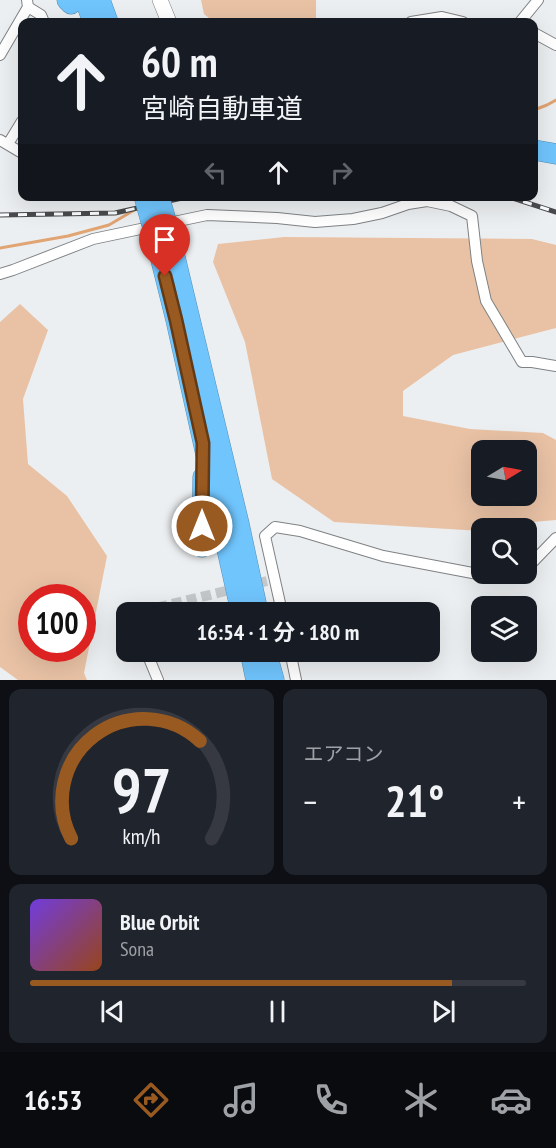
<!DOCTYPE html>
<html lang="ja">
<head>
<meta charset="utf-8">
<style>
	body { margin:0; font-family:"PT Sans Narrow","Noto Sans JP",sans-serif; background:#20242c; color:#f1f3f6; height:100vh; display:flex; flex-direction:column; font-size:22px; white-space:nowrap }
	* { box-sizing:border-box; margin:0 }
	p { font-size:20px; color:#9ea1a6 }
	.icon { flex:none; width:33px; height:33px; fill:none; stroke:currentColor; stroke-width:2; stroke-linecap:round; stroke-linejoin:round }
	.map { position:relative; height:680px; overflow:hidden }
	.side { display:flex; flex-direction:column; gap:9px; padding:9px; background:#0d0f14; flex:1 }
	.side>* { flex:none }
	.top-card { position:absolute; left:18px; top:18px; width:520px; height:183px; border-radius:12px; box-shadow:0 6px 24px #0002; background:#171b24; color:#f1f3f6; overflow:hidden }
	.needle { width:39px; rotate:80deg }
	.controls { position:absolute; left:471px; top:440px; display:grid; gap:12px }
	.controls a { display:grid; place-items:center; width:66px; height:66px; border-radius:12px; background:#171b24; box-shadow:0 6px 24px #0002; font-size:30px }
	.speed { position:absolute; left:18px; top:584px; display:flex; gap:12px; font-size:30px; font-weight:700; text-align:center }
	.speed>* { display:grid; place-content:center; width:78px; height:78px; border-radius:50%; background:#171b24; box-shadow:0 6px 24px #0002; line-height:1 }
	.speed .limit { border:9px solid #d22; background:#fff; color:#111 }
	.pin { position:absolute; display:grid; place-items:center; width:51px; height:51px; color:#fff; margin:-62px -26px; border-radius:50% 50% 50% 0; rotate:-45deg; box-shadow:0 0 6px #0007 }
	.pin .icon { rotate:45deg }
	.me { position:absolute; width:66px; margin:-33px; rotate:0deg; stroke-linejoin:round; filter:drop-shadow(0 0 4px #0008) }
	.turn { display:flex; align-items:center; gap:21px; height:126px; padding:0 24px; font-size:27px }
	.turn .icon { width:78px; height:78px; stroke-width:2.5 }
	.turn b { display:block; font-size:42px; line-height:51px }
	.lanes { display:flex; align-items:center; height:57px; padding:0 24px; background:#0003; justify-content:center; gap:30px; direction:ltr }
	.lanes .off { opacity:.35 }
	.big { font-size:45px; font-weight:700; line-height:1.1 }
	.side .card { flex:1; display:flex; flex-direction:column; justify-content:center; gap:9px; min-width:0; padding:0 21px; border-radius:12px; background:#20242c }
	.side .dial { align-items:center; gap:0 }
	.dial svg { height:156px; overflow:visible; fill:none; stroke:#363941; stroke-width:7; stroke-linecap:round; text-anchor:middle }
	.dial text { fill:#f1f3f6; stroke:none }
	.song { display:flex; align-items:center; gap:18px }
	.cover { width:72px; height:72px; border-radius:9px; background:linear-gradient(135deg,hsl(260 70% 55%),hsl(20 70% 35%)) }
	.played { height:6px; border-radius:3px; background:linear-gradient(90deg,#995a21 85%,#363941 85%) }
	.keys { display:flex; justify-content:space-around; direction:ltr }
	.heat { display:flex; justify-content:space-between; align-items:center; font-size:33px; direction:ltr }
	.side .tiles { flex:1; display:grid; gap:9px; grid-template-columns:1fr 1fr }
	.card:last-child { grid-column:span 2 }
	.trip { position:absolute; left:116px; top:602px; width:324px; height:60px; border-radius:12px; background:#171b24; box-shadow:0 6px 24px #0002; font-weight:700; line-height:60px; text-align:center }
	.dock { display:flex; height:96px; justify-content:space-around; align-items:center; background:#090b0e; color:#9ea1a6 }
	.dock .icon { width:42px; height:42px }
	.dock .current { color:#995a21 }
	.dock b { font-size:27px; color:#f1f3f6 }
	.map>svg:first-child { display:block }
	.green { fill:#e9c2a5; fill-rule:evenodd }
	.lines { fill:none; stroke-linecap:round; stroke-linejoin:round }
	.stream { stroke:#e1a473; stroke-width:3 }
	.street-tunnel { stroke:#c5c8ca; stroke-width:10; stroke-dasharray:10 5; stroke-linecap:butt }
	.street-casing { stroke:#7f8284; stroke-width:12 }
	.secondary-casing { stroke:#7f8284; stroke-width:16 }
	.highway-casing { stroke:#588fb4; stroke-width:21 }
	.street { stroke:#fff; stroke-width:10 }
	.secondary { stroke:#fff; stroke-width:15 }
	.highway { stroke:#70c5fd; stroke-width:20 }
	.rail-casing { stroke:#494a4b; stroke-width:5 }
	.rail { stroke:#fafdff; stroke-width:3; stroke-dasharray:9; stroke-linecap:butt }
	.highway-bridge-casing { stroke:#588fb4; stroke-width:21; stroke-linecap:butt }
	.highway-bridge { stroke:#70c5fd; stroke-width:20 }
	.route-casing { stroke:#633a15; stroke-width:15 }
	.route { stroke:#995a21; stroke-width:10 }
</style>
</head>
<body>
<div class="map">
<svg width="556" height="680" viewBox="0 0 556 680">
	<rect width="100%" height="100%" fill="#eceff1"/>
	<path class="green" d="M201,0H316V19L301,22H214L204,14Z
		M284,237L532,239L556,245V328L453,355L403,391V416L470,429L543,433L556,440V520L522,523L507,528H482L481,531L334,522L272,479L245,342L213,262L218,244ZM482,450H526V495H482Z
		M20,304L48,330L23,399L28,464L67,496L107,556L84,673L87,680H18L0,667V322ZM32,597H82V648H32Z"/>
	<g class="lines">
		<path class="stream" d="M534,110L547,105L556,100
			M0,248L68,236L109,225L141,206"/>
		<path class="street-tunnel" d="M143,611L267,581"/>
		<g class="street-casing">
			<path id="street" d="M27,0L28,7L41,15L44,22
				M411,22L442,17L463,22
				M520,22L538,0
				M534,33L556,45
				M0,55L28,7
				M0,140L22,153
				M8,144L22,121
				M0,274L13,270L93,239L207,215L277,218L315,222L353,219L382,213L408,204L427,201L451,206L472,216L477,261L486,301L522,362H532L556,366
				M526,569L556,538
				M139,612L143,611
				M282,612L265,536L275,527L300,531L383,556L483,575L501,577L521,573
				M146,651L158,680
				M290,651L296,680"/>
		</g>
		<g class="secondary-casing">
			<path id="secondary" d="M160,0L169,22"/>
		</g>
		<g class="highway-casing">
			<path id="highway" d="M67,0L71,4
				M85,0L93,22
				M100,0L108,22
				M534,150L556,154
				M168,228L239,524L258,612
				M154,232L176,320L241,612
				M202,547L203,477
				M250,651L256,680
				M266,651L274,680"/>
		</g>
		<use href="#street" class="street"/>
		<use href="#secondary" class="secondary"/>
		<use href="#highway" class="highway"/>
		<g class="rail-casing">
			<path id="rail" d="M506,196L556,212
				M0,215L115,213L191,196"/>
		</g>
		<use href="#rail" class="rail"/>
		<g class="highway-bridge-casing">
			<path id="highway-bridge" d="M144,196L154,232
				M159,196L168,228"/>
		</g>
		<use href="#highway-bridge" class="highway-bridge"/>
	</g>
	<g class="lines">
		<g class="route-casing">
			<path id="route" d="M165,276L176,320L203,443L202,526"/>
		</g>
		<use href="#route" class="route"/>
	</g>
</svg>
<div class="controls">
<a><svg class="needle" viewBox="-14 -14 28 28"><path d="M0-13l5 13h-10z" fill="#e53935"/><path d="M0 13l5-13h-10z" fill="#9ea1a6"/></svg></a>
<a><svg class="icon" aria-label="search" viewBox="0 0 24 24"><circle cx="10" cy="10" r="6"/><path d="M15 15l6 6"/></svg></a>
<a><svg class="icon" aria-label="layers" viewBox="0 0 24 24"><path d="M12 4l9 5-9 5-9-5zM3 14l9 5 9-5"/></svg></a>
</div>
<div class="speed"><div class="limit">100</div></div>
<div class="pin" style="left:165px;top:276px;background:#d93025"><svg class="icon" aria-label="arrive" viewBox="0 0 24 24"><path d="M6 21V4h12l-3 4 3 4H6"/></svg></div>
<svg class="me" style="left:202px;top:526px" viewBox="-20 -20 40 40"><circle r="17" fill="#995a21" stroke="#fff" stroke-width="3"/><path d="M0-11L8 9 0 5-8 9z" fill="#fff"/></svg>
<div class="trip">16:54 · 1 分 · 180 m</div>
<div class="top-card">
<div class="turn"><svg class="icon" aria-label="ahead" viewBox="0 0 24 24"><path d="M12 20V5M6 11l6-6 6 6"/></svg><div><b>60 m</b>宮崎自動車道</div></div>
<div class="lanes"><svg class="icon off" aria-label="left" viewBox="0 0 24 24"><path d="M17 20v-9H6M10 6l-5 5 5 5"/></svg><svg class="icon" aria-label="ahead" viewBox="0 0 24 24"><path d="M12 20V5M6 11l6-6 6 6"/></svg><svg class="icon off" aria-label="right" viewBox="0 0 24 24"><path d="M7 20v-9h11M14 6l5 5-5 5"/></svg></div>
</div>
</div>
<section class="side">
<div class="tiles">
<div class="card dial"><svg viewBox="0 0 100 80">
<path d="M14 69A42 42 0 1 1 86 69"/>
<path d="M14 69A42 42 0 0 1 80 19" stroke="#995a21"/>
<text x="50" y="56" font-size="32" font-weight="700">97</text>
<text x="50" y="72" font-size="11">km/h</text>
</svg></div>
<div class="card"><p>エアコン</p>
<div class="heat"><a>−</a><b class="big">21°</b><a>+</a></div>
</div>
<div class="card">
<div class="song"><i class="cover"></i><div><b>Blue Orbit</b><p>Sona</p></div></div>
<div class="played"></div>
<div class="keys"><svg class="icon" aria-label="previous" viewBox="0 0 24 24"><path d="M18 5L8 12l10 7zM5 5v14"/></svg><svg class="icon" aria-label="pause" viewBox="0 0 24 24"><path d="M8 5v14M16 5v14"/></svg><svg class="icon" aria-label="next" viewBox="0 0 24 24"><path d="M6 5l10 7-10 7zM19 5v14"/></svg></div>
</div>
</div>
</section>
<nav class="dock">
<b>16:53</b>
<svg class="icon current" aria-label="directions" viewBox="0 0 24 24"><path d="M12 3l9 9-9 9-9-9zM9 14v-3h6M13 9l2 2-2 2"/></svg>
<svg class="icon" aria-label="music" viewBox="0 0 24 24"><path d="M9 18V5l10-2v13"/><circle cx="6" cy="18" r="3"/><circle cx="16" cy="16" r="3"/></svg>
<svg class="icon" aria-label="phone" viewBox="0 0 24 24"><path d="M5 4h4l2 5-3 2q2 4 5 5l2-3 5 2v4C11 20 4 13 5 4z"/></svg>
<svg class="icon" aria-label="climate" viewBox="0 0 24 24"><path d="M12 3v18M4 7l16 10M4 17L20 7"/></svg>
<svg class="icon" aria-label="car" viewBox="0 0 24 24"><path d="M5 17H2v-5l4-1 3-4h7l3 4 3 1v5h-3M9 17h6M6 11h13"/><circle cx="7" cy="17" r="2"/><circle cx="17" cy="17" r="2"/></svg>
</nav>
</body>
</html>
